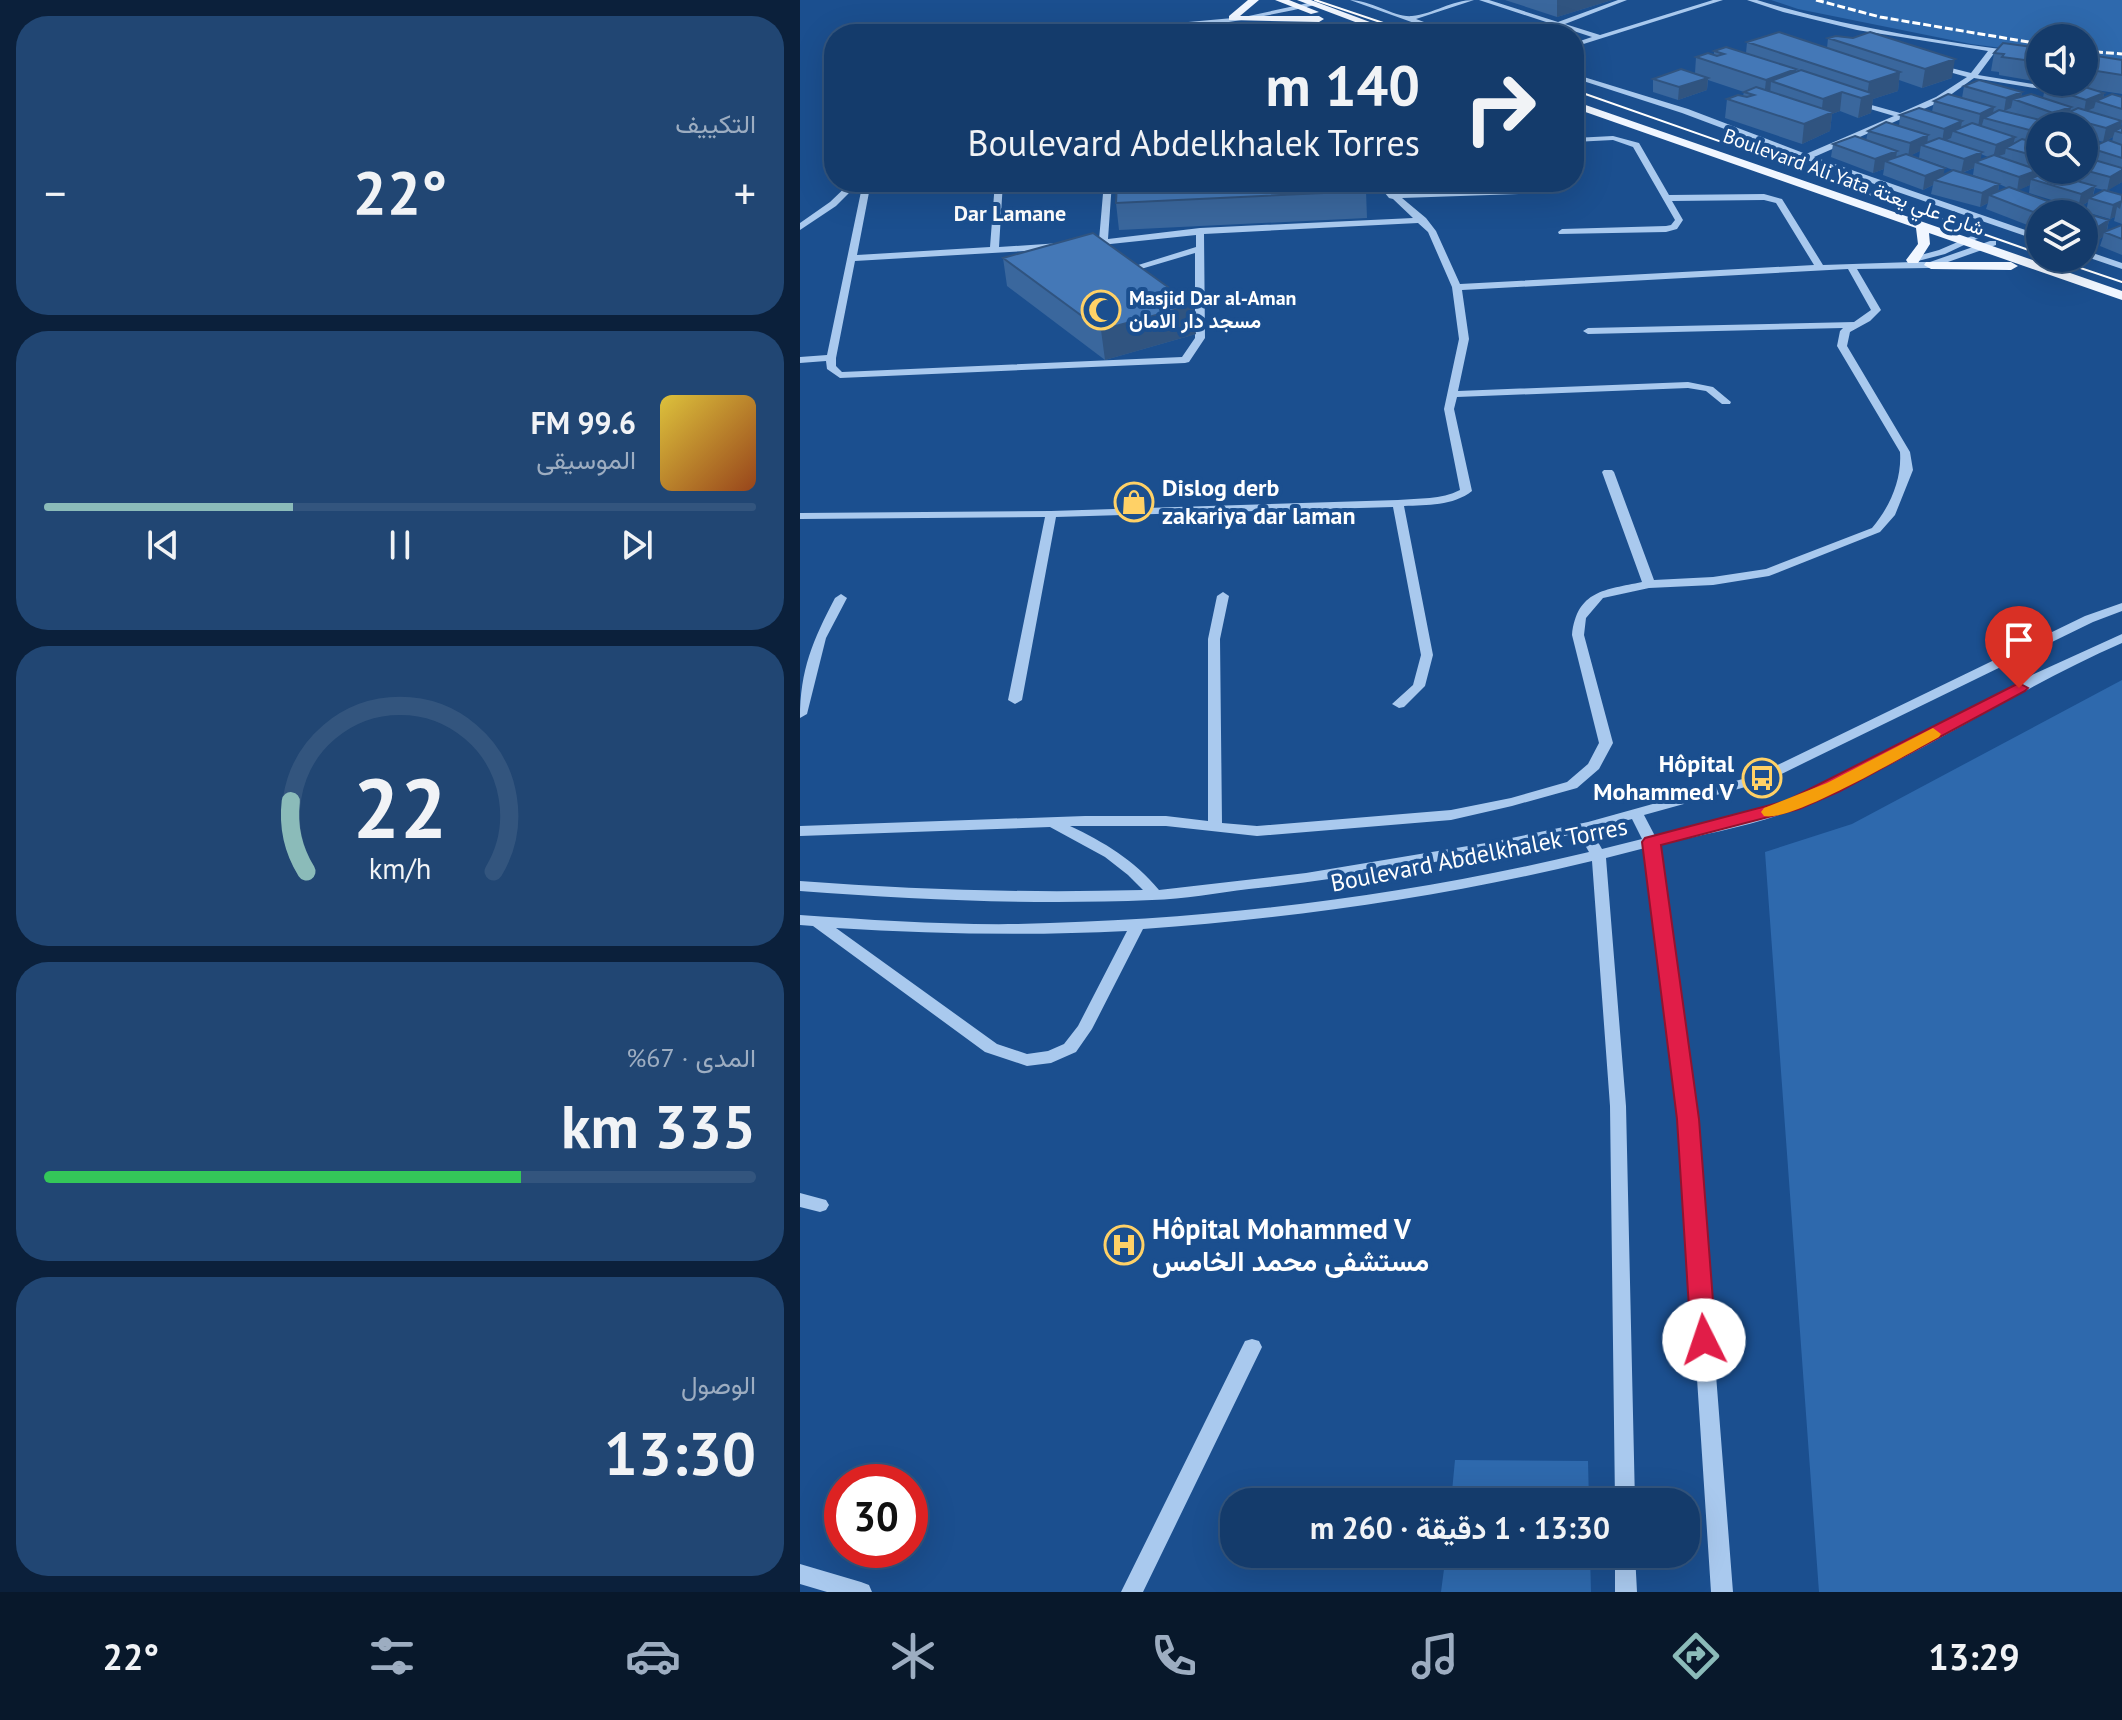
<!DOCTYPE html>
<html lang="ar">
<head>
<meta charset="utf-8">
<style>
	body { margin:0; font-family:"PT Sans",Vazirmatn,sans-serif; background:#214673; color:#f1f3f6; direction:rtl; height:100vh; display:flex; flex-direction:column; font-size:30px; white-space:nowrap }
	* { box-sizing:border-box; margin:0 }
	p { font-size:26px; color:#9dadc1 }
	.icon { flex:none; width:44px; height:44px; fill:none; stroke:currentColor; stroke-width:2; stroke-linecap:round; stroke-linejoin:round }
	.map { position:relative; flex:1; overflow:hidden; direction:ltr }
	.sheet { display:flex; flex-direction:column; gap:16px; padding:16px; background:#0b203b; width:800px }
	.sheet>* { flex:none }
	.banner { position:absolute; left:24px; top:24px; width:760px; height:168px; border-radius:32px; box-shadow:0 8px 32px #0002,0 0 0 2px #33557e; direction:rtl; background:#143b6b; color:#f1f3f6; overflow:hidden }
	.controls { position:absolute; left:1226px; top:24px; display:grid; gap:16px }
	.controls a { display:grid; place-items:center; width:72px; height:72px; border-radius:50%; background:#143b6b; box-shadow:0 8px 32px #0002,0 0 0 2px #33557e; font-size:40px }
	.speed { position:absolute; left:24px; top:1464px; display:flex; gap:16px; font-size:40px; font-weight:700; text-align:center }
	.speed>* { display:grid; place-content:center; width:104px; height:104px; border-radius:50%; background:#143b6b; box-shadow:0 8px 32px #0002,0 0 0 2px #33557e; line-height:1 }
	.speed .limit { border:12px solid #d22; background:#fff; color:#111 }
	.pin { position:absolute; display:grid; place-items:center; width:68px; height:68px; color:#fff; margin:-82px -34px; border-radius:50% 50% 50% 0; rotate:-45deg; box-shadow:0 0 8px #0007 }
	.pin .icon { rotate:45deg }
	.me { position:absolute; width:88px; margin:-44px; rotate:356deg; stroke-linejoin:round; filter:drop-shadow(0 0 6px #0008) }
	.turn { display:flex; align-items:center; gap:28px; height:168px; padding:0 32px; font-size:36px }
	.turn .icon { width:104px; height:104px; stroke-width:2.5 }
	.turn b { display:block; font-size:56px; line-height:68px }
	.big { font-size:60px; font-weight:700; line-height:1.1 }
	.sheet .widget { flex:1; display:flex; flex-direction:column; justify-content:center; gap:12px; min-width:0; padding:0 28px; border-radius:32px; background:#214673 }
	.sheet .dial { align-items:center; gap:0 }
	.dial svg { height:208px; overflow:visible; fill:none; stroke:#33557e; stroke-width:7; stroke-linecap:round; text-anchor:middle }
	.dial text { fill:#f1f3f6; stroke:none }
	.song { display:flex; align-items:center; gap:24px }
	.cover { width:96px; height:96px; border-radius:12px; background:linear-gradient(135deg,hsl(50 70% 55%),hsl(20 70% 35%)) }
	.played { height:8px; border-radius:4px; background:linear-gradient(90deg,#8bbbb9 35%,#33557e 35%) }
	.keys { display:flex; justify-content:space-around; direction:ltr }
	.heat { display:flex; justify-content:space-between; align-items:center; font-size:44px; direction:ltr }
	.charge { height:12px; border-radius:6px; background:linear-gradient(90deg,#34c759 67%,#33557e 0) }
	.trip { position:absolute; left:420px; top:1488px; width:480px; height:80px; border-radius:32px; background:#143b6b; box-shadow:0 8px 32px #0002,0 0 0 2px #33557e; font-weight:700; line-height:80px; text-align:center; direction:rtl }
	.dock { display:flex; height:128px; justify-content:space-around; align-items:center; background:#08182b; color:#9dadc1 }
	.dock .icon { width:56px; height:56px }
	.dock .active { color:#8bbbb9 }
	.dock b { font-size:36px; color:#f1f3f6 }
	main { display:flex; flex:1; min-height:0 }
	.map>svg:first-child { display:block }
	.green { fill:#2e69ad }
	.lines { fill:none; stroke-linecap:round; stroke-linejoin:round }
	.minor { fill:#a9c9ee; fill-rule:evenodd }
	.major { fill:#f0f6ff; fill-rule:evenodd }
	.tram { stroke:#fff; stroke-width:2 }
	.rail { stroke:#fff; stroke-width:3; stroke-dasharray:8 3; stroke-linecap:butt }
	.wall { fill:#3a679d; fill-rule:evenodd }
	.shaded-wall { fill:#305480 }
	.building { fill:#4478b7; stroke:#305480; stroke-width:2 }
	.route { fill:#e11d48; stroke:#92132f; stroke-width:2 }
	.slow { fill:#f59e0b }
	.labels { text-anchor:middle; stroke-width:8; stroke-linejoin:round; paint-order:stroke }
	.far-street-label { font-size:20px; fill:#fff; stroke:#1b4f8f }
	.far-poi-label { font-size:20px; font-weight:bold; fill:#fff; stroke:#1b4f8f; text-anchor:start }
	.far-neighbourhood-label { font-size:22px; font-weight:bold; fill:#fff; stroke:#1b4f8f }
	.poi-label { font-size:24px; font-weight:bold; fill:#fff; stroke:#1b4f8f; text-anchor:start }
	.street-label { font-size:24px; fill:#fff; stroke:#1b4f8f }
	.near-poi-label { font-size:28px; font-weight:bold; fill:#fff; stroke:#1b4f8f; text-anchor:start }
</style>
</head>
<body>
<main>
<div class="map">
<svg width="1322" height="1592" viewBox="0 0 1322 1592">
	<rect width="100%" height="100%" fill="#1b4f8f"/>
	<path class="green" d="M971,0H1322V62L1284,58V38H1240V53L1171,44L998,9Z
		M1322,680V1592H1019L965,852L1052,824Z
		M655,1460L788,1461L789,1502H651Z
		M646,1554H790L791,1592H641Z"/>
	<g class="lines">
		<path class="minor" d="M550,0C570,0 596,18 612,16C633,14 652,0 674,0L616,19L656,34H645Z
			M679,0H689L758,22L818,0H827L765,24L800,35L913,0H923L774,47V43L792,37Z
			M947,0H957C1049,28 1144,42 1240,54V58L1195,52L1178,75L1262,89L1266,91L1265,93L1174,78L1142,101L1014,157L1240,235V241L1031,169L882,113L774,78V74L888,109L1006,154L1094,116L1050,103V99L1100,113L1136,97L1167,77L1135,68V64L1171,73L1188,51L1057,30L983,12Z
			M513,2L515,5C437,24 354,34 273,34L277,32L444,17Z
			M813,136L839,143L869,195L964,194L982,199L1023,265L1112,262L1108,260L1110,258L1139,250L1174,235L1181,237L1145,254L1114,262H1130L1190,241H1196V245L1131,268L1057,269L1081,310L1070,321L1050,332L1047,346L1110,452L1113,470L1095,515L1080,532L969,576L913,585L849,588L803,598L786,618L784,635L813,743L799,769L777,788L712,806L651,820L457,836L366,826H270C304,842 334,860 359,890L506,873L692,842L788,822L957,775L1285,616L1322,603V611L1293,622L967,781L844,815L855,836L943,816L990,801L1073,762L1234,674L1322,634V643C1212,691 1112,761 1000,807C955,826 906,833 859,845L896,1119L933,1592H911L880,1119L845,848L806,858L826,1106L835,1502H815L810,1106L792,861C644,897 494,918 343,929L292,1029L276,1052L251,1063L227,1066L185,1052L13,926L0,925V915C73,920 145,925 218,924C411,920 602,897 789,852L778,833C670,857 560,877 449,889C417,893 384,899 352,900C235,905 117,900 0,891V881C114,890 228,893 343,890L328,875L305,857L250,827L0,836V826L285,816H366L408,821V639L417,596L423,592L429,596L420,639L422,823L457,826L651,810L711,798L767,782L788,764L799,743L772,635C777,590 805,590 842,582L802,472L804,470H812L814,472L854,580L913,577L966,569L1072,528C1090,507 1102,479 1100,452L1037,346L1040,331L1043,328L788,334L783,331L788,328L1054,322L1071,310L1048,269L662,290L669,339L658,391L888,382L913,387L931,402L930,404H922L906,391L888,388L657,397L654,409L672,491C653,506 627,505 604,506L633,655L625,686L604,707L599,708L592,704L613,685L621,655L593,507L256,517L222,700L215,704L208,700L245,517L0,519V513L251,511L598,500C619,498 641,500 660,490L644,409L659,339L652,287L628,232L618,223L404,234L405,338L389,362L385,363L40,378L27,369L26,361L0,363V357L27,355L63,182H71L57,255L190,247L195,182H203L199,247L260,243L264,246L260,249L55,261L36,358V366L42,372L382,357L395,338V253L324,274L319,271L396,247V235L282,247V243L299,240L304,182H312L308,239L400,228L613,218L593,199L589,198L576,182H585L597,193L751,188L752,190L748,193L602,198L626,218L636,231L660,284L1014,265L976,203L964,200L872,201L883,220L877,229L866,232L759,234L758,232L762,229L866,226L871,225L875,220L833,147L813,140L774,142V138ZM832,819L842,839L802,849L791,830ZM36,928C133,934 230,936 327,931L278,1026L264,1044L248,1051L227,1054L197,1044Z
			M51,182H60L36,206L0,230V223L30,202Z
			M1284,250L1322,263V269L1284,256Z
			M41,594L47,598L26,638L7,714L0,718C0,670 13,640 35,598Z
			M0,1193L26,1200L29,1205L26,1210L20,1212L0,1207Z
			M452,1339L459,1341L462,1347L343,1592H321L445,1341Z
			M815,1554H835L837,1592H815Z
			M0,1564L61,1582L69,1585L72,1592H27L0,1584Z"/>
		<path class="major" d="M448,0H459L440,16H519L524,19L519,22L429,20V16Z
			M475,0H489L519,12L511,14Z
			M497,0H511L602,34H587Z
			M774,101L1322,291V300L1129,233L1130,244L1118,263H1108L1106,260L1118,244L1116,228L774,108Z
			M1126,262H1211L1218,266L1211,270L1131,269L1124,265Z"/>
		<path class="tram" d="M515,0L616,34
			M774,90L1240,254
			M1251,258L1322,282"/>
		<path class="rail" d="M1016,0L1080,17L1240,44
			M1284,51L1322,54"/>
	</g>
	<path class="wall" d="M705,0H812L757,17Z
		M1028,38L1152,78L1122,88L1099,80L1098,91L1073,99L1071,113L1058,118L1040,111L1032,114L1030,131L1002,144L925,118L927,99L943,96L944,92L908,80L907,90L878,100L853,92V79L895,73L896,57L914,55V51L946,53L947,42L1027,48Z
		M1240,48V82L1199,75V72L1191,71L1194,53Z
		M1284,54L1322,60V94L1296,90L1304,93L1303,98L1322,97V122L1321,127H1322V182L1307,190L1322,195V224L1314,221L1315,217L1310,219L1286,212L1288,202L1278,208L1229,193L1230,185L1217,190L1253,203L1252,212L1240,214L1230,226L1186,209L1188,203L1180,207L1131,194L1133,185L1123,190L1083,175L1084,169L1073,173L1031,157L1033,144L1066,141L1068,131L1099,126L1100,115L1132,112L1134,101L1162,98L1164,86L1222,92L1221,97L1243,98L1245,87L1257,82H1284ZM1248,125L1284,126V155L1289,153L1284,170H1260L1259,176L1251,173L1257,170H1240V126ZM1313,137L1312,142L1295,146L1296,140L1303,142ZM1120,151L1119,158L1159,172L1143,175L1111,155ZM1181,154L1188,157L1180,160ZM1174,168L1173,175L1190,181L1162,173ZM1199,184L1208,188L1198,192ZM1295,188L1304,190L1293,196Z
		M344,182V192L361,191L360,182H513V185L537,184V182H564L566,191L567,218L319,230L316,203Z
		M1284,214L1309,220L1307,231L1322,225V255L1300,246L1303,237L1288,246L1284,244Z
		M203,258L396,334L305,360L207,286Z"/>
	<path class="shaded-wall" d="M757,0H812L757,17Z
		M1155,59L1152,78L1122,88L1125,69Z
		M996,69L994,87L971,81L970,96L964,98L966,80Z
		M1100,72L1098,91L1073,99L1071,113L1058,118L1061,98L1067,96L1069,82Z
		M908,78L907,90L878,100L879,87Z
		M1042,92L1040,111L1032,114L1030,131L1002,144L1004,124L1021,117L1023,99Z
		M1222,92L1220,102L1213,99L1211,108L1204,111L1206,98Z
		M1304,93L1302,103L1296,101L1294,108L1284,112L1286,100Z
		M1194,107L1192,120L1184,118L1182,125L1178,127L1180,114Z
		M1271,107L1269,118L1261,116L1260,123L1251,126L1253,113Z
		M1162,121L1160,133L1153,131L1151,138L1142,142L1144,129Z
		M1322,121L1320,132L1315,131L1313,137L1303,142L1306,128Z
		M1240,127V134L1235,132L1233,142L1230,144L1233,131Z
		M1128,135L1127,147L1121,145L1120,151L1108,157L1110,143Z
		M1215,137L1212,150L1206,148L1205,154L1193,158L1196,145Z
		M1296,138L1294,149L1290,148L1289,153L1284,155V143Z
		M1097,151L1095,165L1085,161L1084,169L1073,173L1075,159Z
		M1182,152L1180,163L1175,162L1174,168L1161,173L1164,159Z
		M1145,168L1142,181L1134,180L1133,185L1123,190L1125,176Z
		M1238,170L1236,180L1231,179L1230,185L1217,191L1219,177Z
		M1322,170V182L1307,191L1310,177Z
		M341,182H344V201H342Z
		M1199,184L1197,198L1189,195L1188,203L1180,207L1182,193Z
		M1295,186L1292,199L1289,198L1288,202L1278,208L1281,194Z
		M1322,201L1320,209L1317,207L1315,217L1310,219L1313,205Z
		M1253,203L1251,214H1240V222L1230,226L1233,212Z
		M1309,220L1306,233L1304,232L1303,237L1288,246L1291,231Z
		M393,305L396,334L305,360L301,330Z"/>
	<path class="building" d="M979,32L1100,72L1069,82L947,42Z
		M1070,32L1155,59L1125,69L1028,38L1036,36L1053,38Z
		M1203,43L1240,48V62L1202,57L1204,54L1194,53Z
		M926,47L996,69L966,80L896,57L908,53L917,56L924,54L914,51Z
		M1284,54L1322,60V75L1284,69Z
		M881,69L908,78L879,87L853,79Z
		M1001,70L1074,94L1061,98L1042,92L1023,99L971,81Z
		M1179,80L1222,92L1206,98L1164,86Z
		M1257,82H1269L1304,93L1286,100L1245,87Z
		M956,87L1033,112L1004,124L927,99L938,95L947,97L954,95L944,92Z
		M1148,94L1194,107L1180,114L1134,101Z
		M1231,94L1271,107L1253,113L1213,99Z
		M1312,94L1322,97V109L1296,101Z
		M1119,108L1162,121L1144,129L1100,115Z
		M1278,108L1322,121L1306,128L1261,116Z
		M1199,110L1248,122L1233,131L1184,118Z
		M1086,122L1128,135L1110,143L1068,131Z
		M1172,123L1215,137L1196,145L1153,131Z
		M1322,127V133L1315,131Z
		M1284,134L1296,138L1284,143Z
		M1055,136L1097,151L1075,159L1033,144Z
		M1139,138L1182,152L1164,159L1121,145Z
		M1222,139L1240,144V157L1206,148Z
		M1308,140L1322,145V158L1290,148Z
		M1106,154L1145,168L1125,176L1085,161Z
		M1194,155L1238,170L1219,177L1175,162Z
		M1284,157L1322,168V170L1310,177L1284,170Z
		M1153,170L1199,184L1182,193L1134,180Z
		M1245,172L1295,186L1281,194L1231,179Z
		M317,182H341V192L541,183V182H564L566,191L316,203Z
		M360,182H513V183L360,190Z
		M1209,187L1253,203L1233,212L1189,195Z
		M1304,190L1322,195V201L1313,205L1289,198Z
		M1253,211L1264,214H1248Z
		M1281,212L1309,220L1291,231L1284,229V214H1278Z
		M1322,225V239L1304,232Z
		M293,233L393,305L301,330L203,258Z"/>
	<path class="route" d="M1219,683L1228,688L1225,691L1040,791L999,809L861,845L899,1119L916,1340L912,1347L904,1350L895,1347L891,1340L877,1119L842,842L845,838L986,801Z"/>
	<path class="slow" d="M1133,728L1141,734L1139,737C1109,753 991,823 964,816L961,812L964,808L1027,783Z"/>
	<defs>
		<g id="mosque-ring" transform="scale(2)"><circle r="9.5" fill="#1b4f8f" stroke="#ffd166" stroke-width="1.5"/><path d="M3.5-4.9A6 6 0 1 0 3.5 4.9A5 5 0 1 1 3.5-4.9Z" fill="#ffd166"/></g>
		<g id="shop-ring" transform="scale(2)"><circle r="9.5" fill="#1b4f8f" stroke="#ffd166" stroke-width="1.5"/><path d="M-5-2.5h2.3a2.7 3.5 0 0 1 5.4 0H5L5.5 6h-11ZM-1.5-2.5h3a1.5 2.3 0 0 0-3 0Z" fill="#ffd166"/></g>
		<g id="bus-ring" transform="scale(2)"><circle r="9.5" fill="#1b4f8f" stroke="#ffd166" stroke-width="1.5"/><path d="M-5-6H5V4H4V6H2V4H-2V6H-4V4H-5ZM-3.5-4V0h7V-4ZM-3.5 1.2v1.5H-2V1.2ZM2 1.2v1.5H3.5V1.2Z" fill="#ffd166"/></g>
		<g id="hospital-ring" transform="scale(2)"><circle r="9.5" fill="#1b4f8f" stroke="#ffd166" stroke-width="1.5"/><path d="M-5-5h3v3.5h4V-5h3V5h-3V1.5h-4V5h-3Z" fill="#ffd166"/></g>
	</defs>
	<g fill-rule="evenodd">
		<use href="#mosque-ring" x="301" y="310"/>
		<use href="#shop-ring" x="334" y="502"/>
		<use href="#bus-ring" x="962" y="778"/>
		<use href="#hospital-ring" x="324" y="1245"/>
	</g>
	<g class="labels">
		<g class="far-street-label">
			<text transform="translate(1054 182) rotate(20)" y="7">Boulevard Ali Yata شارع علي يعتة</text>
		</g>
		<g class="far-poi-label">
			<text x="329" y="305">Masjid Dar al-Aman<tspan x="329" dy="23">مسجد دار الامان</tspan></text>
		</g>
		<g class="far-neighbourhood-label">
			<text x="210" y="221">Dar Lamane</text>
		</g>
		<g class="poi-label">
			<text x="362" y="496">Dislog derb<tspan x="362" dy="28">zakariya dar laman</tspan></text>
			<text x="934" y="772" text-anchor="end">Hôpital<tspan x="934" dy="28">Mohammed V</tspan></text>
		</g>
		<g class="street-label">
			<text transform="translate(679 855) rotate(-11)" y="8">Boulevard Abdelkhalek Torres</text>
		</g>
		<g class="near-poi-label">
			<text x="352" y="1239">Hôpital Mohammed V<tspan x="352" dy="32">مستشفى محمد الخامس</tspan></text>
		</g>
	</g>
</svg>
<div class="controls">
<a><svg class="icon" aria-label="sound" viewBox="0 0 24 24"><path d="M4 9h4l5-4v14l-5-4H4zM17 9q2 3 0 6"/></svg></a>
<a><svg class="icon" aria-label="search" viewBox="0 0 24 24"><circle cx="10" cy="10" r="6"/><path d="M15 15l6 6"/></svg></a>
<a><svg class="icon" aria-label="layers" viewBox="0 0 24 24"><path d="M12 4l9 5-9 5-9-5zM3 14l9 5 9-5"/></svg></a>
</div>
<div class="speed"><div class="limit">30</div></div>
<div class="pin" style="left:1219px;top:688px;background:#d93025"><svg class="icon" aria-label="arrive" viewBox="0 0 24 24"><path d="M6 21V4h12l-3 4 3 4H6"/></svg></div>
<svg class="me" style="left:904px;top:1340px" viewBox="-20 -20 40 40"><circle r="19" fill="#fff"/><path d="M0-13L10 11 0 6-10 11z" fill="#e11d48"/></svg>
<div class="trip">13:30 · 1 دقيقة · 260 m</div>
<div class="banner">
<div class="turn"><svg class="icon" aria-label="right" viewBox="0 0 24 24"><path d="M7 20v-9h11M14 6l5 5-5 5"/></svg><div><b>140 m</b>Boulevard Abdelkhalek Torres</div></div>
</div>
</div>
<section class="sheet">
<div class="widget"><p>التكييف</p>
<div class="heat"><a>−</a><b class="big">22°</b><a>+</a></div>
</div>
<div class="widget">
<div class="song"><i class="cover"></i><div><b>99.6 FM</b><p>الموسيقى</p></div></div>
<div class="played"></div>
<div class="keys"><svg class="icon" aria-label="previous" viewBox="0 0 24 24"><path d="M18 5L8 12l10 7zM5 5v14"/></svg><svg class="icon" aria-label="pause" viewBox="0 0 24 24"><path d="M8 5v14M16 5v14"/></svg><svg class="icon" aria-label="next" viewBox="0 0 24 24"><path d="M6 5l10 7-10 7zM19 5v14"/></svg></div>
</div>
<div class="widget dial"><svg viewBox="0 0 100 80">
<path d="M14 69A42 42 0 1 1 86 69"/>
<path d="M14 69A42 42 0 0 1 8 42" stroke="#8bbbb9"/>
<text x="50" y="56" font-size="32" font-weight="700">22</text>
<text x="50" y="72" font-size="11">km/h</text>
</svg></div>
<div class="widget"><p>المدى · 67%</p><b class="big">335 km</b><div class="charge"></div></div>
<div class="widget"><p>الوصول</p><b class="big">13:30</b></div>
</section>
</main>
<nav class="dock">
<b>13:29</b>
<svg class="icon active" aria-label="directions" viewBox="0 0 24 24"><path d="M12 3l9 9-9 9-9-9zM9 14v-3h6M13 9l2 2-2 2"/></svg>
<svg class="icon" aria-label="music" viewBox="0 0 24 24"><path d="M9 18V5l10-2v13"/><circle cx="6" cy="18" r="3"/><circle cx="16" cy="16" r="3"/></svg>
<svg class="icon" aria-label="phone" viewBox="0 0 24 24"><path d="M5 4h4l2 5-3 2q2 4 5 5l2-3 5 2v4C11 20 4 13 5 4z"/></svg>
<svg class="icon" aria-label="climate" viewBox="0 0 24 24"><path d="M12 3v18M4 7l16 10M4 17L20 7"/></svg>
<svg class="icon" aria-label="car" viewBox="0 0 24 24"><path d="M5 17H2v-5l4-1 3-4h7l3 4 3 1v5h-3M9 17h6M6 11h13"/><circle cx="7" cy="17" r="2"/><circle cx="17" cy="17" r="2"/></svg>
<svg class="icon" aria-label="filters" viewBox="0 0 24 24"><path d="M4 7h16M4 17h16"/><circle cx="9" cy="7" r="2"/><circle cx="15" cy="17" r="2"/></svg>
<b>22°</b>
</nav>
</body>
</html>
